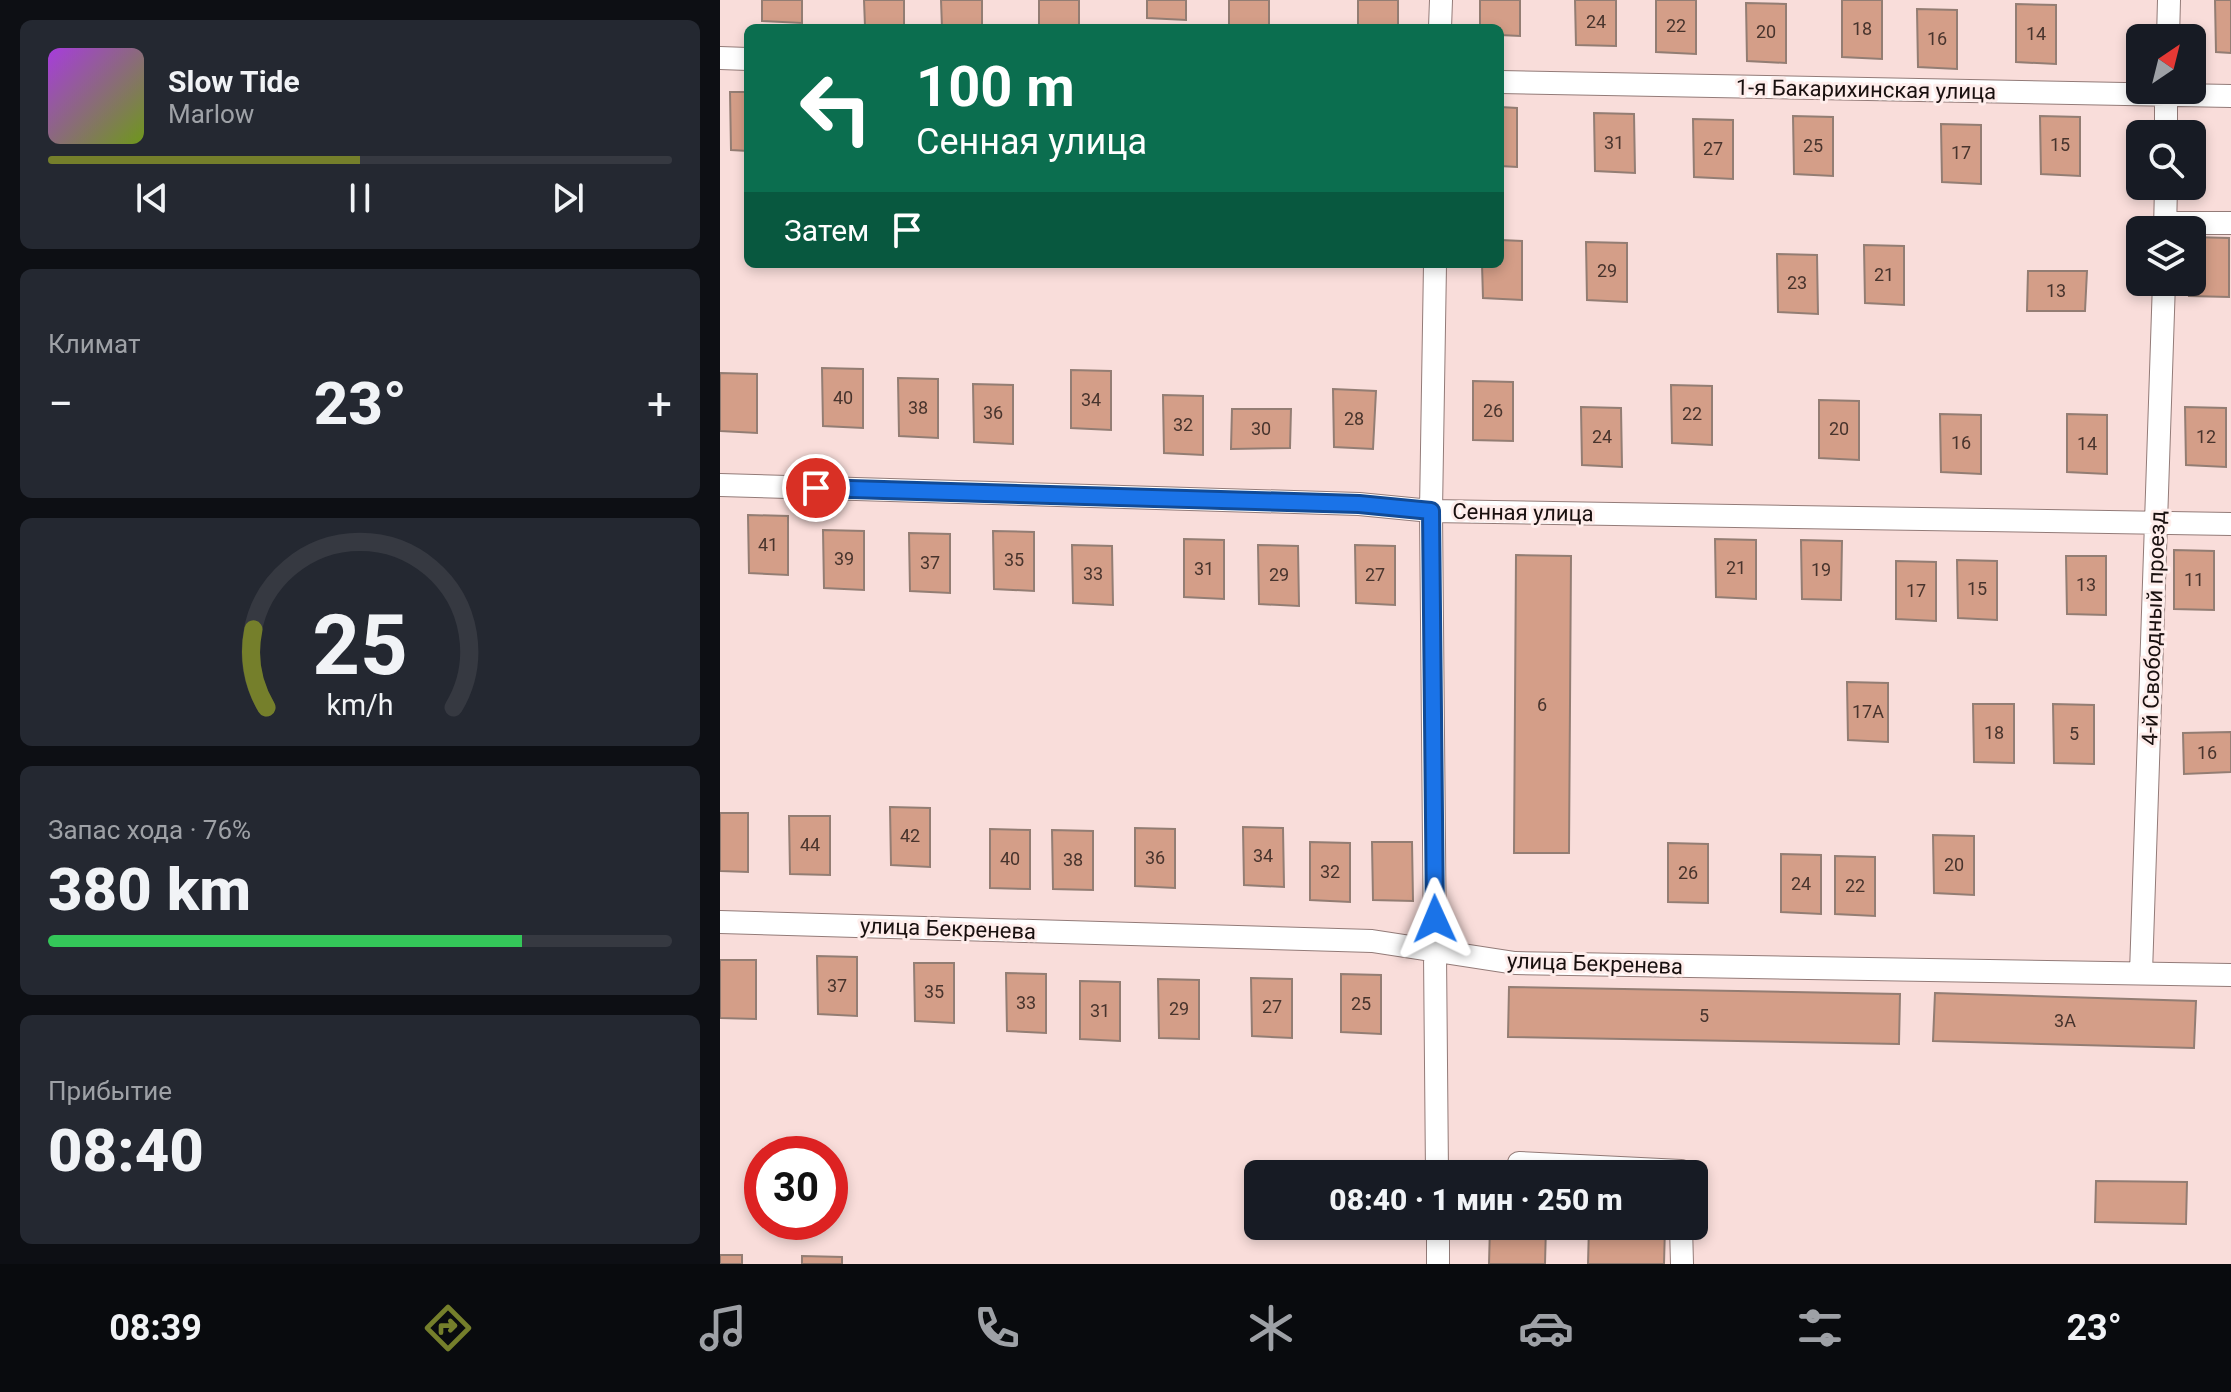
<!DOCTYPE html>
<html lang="ru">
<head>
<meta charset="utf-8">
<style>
	body { margin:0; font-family:Roboto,sans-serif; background:#242831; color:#f1f3f6; height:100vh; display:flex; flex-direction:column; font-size:30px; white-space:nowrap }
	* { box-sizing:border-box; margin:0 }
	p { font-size:26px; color:#9ea1a6 }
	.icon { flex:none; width:44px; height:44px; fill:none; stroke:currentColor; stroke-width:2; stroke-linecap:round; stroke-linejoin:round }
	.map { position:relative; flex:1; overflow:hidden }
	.side { display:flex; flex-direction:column; gap:20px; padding:20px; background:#0d0f14; width:720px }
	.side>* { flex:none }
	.top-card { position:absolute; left:24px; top:24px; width:760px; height:244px; border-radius:12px; box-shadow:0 4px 12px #0003; background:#0b6e4f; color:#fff; overflow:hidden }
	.needle { width:52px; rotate:35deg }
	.controls { position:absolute; left:1406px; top:24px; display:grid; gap:16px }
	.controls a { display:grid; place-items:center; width:80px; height:80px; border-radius:12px; background:#171b24; box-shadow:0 4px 12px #0003; font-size:40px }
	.speed { position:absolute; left:24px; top:1136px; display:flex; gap:16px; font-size:40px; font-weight:700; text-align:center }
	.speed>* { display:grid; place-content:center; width:104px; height:104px; border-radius:50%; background:#171b24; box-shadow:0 4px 12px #0003; line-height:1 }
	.speed .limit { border:12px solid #d22; background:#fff; color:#111 }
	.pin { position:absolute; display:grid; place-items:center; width:68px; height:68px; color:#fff; margin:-34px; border:4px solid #fff; border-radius:50%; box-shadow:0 2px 8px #0007 }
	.me { position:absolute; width:88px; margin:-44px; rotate:359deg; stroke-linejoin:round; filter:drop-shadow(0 0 6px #0008) }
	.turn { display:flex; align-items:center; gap:28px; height:168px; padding:0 40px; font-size:36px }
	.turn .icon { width:104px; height:104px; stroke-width:2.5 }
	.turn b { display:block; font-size:56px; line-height:68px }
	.then { display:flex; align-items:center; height:76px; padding:0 40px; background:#0003; gap:16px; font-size:30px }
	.big { font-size:60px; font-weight:800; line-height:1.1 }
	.side .card { flex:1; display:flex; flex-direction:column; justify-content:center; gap:12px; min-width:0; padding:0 28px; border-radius:12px; background:#242831 }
	.side .dial { align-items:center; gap:0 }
	.dial svg { height:208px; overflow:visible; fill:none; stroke:#363941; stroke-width:7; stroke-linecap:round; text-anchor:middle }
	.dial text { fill:#f1f3f6; stroke:none }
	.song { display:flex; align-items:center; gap:24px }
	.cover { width:96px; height:96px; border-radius:12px; background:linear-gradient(135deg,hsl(280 70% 55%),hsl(80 70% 35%)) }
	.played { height:8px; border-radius:4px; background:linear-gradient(90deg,#757f2b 50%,#363941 50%) }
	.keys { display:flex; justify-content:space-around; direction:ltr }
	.heat { display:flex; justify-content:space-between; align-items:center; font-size:44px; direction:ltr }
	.charge { height:12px; border-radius:6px; background:linear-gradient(90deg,#34c759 76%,#363941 0) }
	.trip { position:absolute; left:524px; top:1160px; width:464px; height:80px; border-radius:12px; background:#171b24; box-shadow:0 4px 12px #0003; font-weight:800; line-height:80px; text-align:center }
	.tab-bar { display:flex; height:128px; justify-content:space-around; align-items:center; background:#090b0e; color:#9ea1a6 }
	.tab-bar .icon { width:56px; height:56px }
	.tab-bar .current { color:#757f2b }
	.tab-bar b { font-size:36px; color:#f1f3f6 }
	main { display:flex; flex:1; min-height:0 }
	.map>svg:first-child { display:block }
	.building { fill:#d49e88; stroke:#937d73; stroke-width:2 }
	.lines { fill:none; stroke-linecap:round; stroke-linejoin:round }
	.minor-casing { stroke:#937b78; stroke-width:24 }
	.minor { stroke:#fff; stroke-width:22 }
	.route-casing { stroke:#114b97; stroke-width:20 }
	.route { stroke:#1a73e8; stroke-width:14 }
	.labels { text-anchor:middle; stroke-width:6; stroke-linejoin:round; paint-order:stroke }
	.number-label { font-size:18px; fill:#48342d }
	.street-label { font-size:22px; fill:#19100f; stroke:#feedeb }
</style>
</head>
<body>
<main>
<section class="side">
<div class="card">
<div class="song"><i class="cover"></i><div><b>Slow Tide</b><p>Marlow</p></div></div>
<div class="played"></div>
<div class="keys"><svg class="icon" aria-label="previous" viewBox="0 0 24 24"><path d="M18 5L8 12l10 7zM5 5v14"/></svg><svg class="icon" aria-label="pause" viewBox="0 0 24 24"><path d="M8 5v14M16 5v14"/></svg><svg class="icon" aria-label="next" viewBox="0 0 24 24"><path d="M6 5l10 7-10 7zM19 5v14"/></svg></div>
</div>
<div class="card"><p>Климат</p>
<div class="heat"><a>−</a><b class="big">23°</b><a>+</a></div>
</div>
<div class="card dial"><svg viewBox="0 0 100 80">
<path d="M14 69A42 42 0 1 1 86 69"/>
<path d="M14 69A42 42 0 0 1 9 39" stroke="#757f2b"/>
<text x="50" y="56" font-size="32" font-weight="700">25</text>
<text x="50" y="72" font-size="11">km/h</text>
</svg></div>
<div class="card"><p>Запас хода · 76%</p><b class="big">380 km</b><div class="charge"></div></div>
<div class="card"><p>Прибытие</p><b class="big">08:40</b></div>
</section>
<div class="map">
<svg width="1511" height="1264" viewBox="0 0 1511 1264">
	<rect width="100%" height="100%" fill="#f9ddda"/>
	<path class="building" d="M42,0H82V23L42,21Z
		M144,0H184V28L145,26Z
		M221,0H262V28H222Z
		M319,0H359V28H319Z
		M427,0H466V20L427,18Z
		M509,0H549V28H509Z
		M638,0H678V28H638Z
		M760,0H800V36L780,35V28H760Z
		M855,0H896V46L856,45Z
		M936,0H976V54L936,52Z
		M1122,0H1162V59L1122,57Z
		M1495,0H1511V53L1496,52Z
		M1026,3L1066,4V63L1027,61Z
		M1296,4L1336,5V64L1296,62Z
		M1197,9L1237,10V69L1198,67Z
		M10,92H28V151L11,150Z
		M780,107L797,108V167L780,166Z
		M874,113L914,114L915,173L875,171Z
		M1073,116L1113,117V176L1074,174Z
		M1320,116L1360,117V176L1321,174Z
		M973,119L1013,120V179L974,177Z
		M1221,124L1261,125V184L1222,182Z
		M1472,237L1509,238V297L1469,296Z
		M780,240L802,241V300L763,298L762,264H780Z
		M866,242L907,243V302L867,300Z
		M1144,245L1184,246V305L1145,303Z
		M1057,254L1097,255L1098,314L1058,312Z
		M1308,271H1367L1365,311H1307Z
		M102,368L143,369V428L103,426Z
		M351,370L391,371V430L351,428Z
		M0,373L37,374V433L0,431Z
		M178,378L218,379V438L179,436Z
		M753,381L793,382V441L753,440Z
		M253,384L293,385V444L254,442Z
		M951,385L992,386V445L952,443Z
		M613,389L656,391L653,449L614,447Z
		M443,395L483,396V455L444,453Z
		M1099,400L1139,401V460L1099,458Z
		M861,407L901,408L902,467L862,465Z
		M1465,407L1506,408V467L1466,465Z
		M512,409H571L570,448L511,449Z
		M1220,414L1261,415V474L1221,472Z
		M1347,414L1387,415V474L1347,472Z
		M28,515L68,516V575L29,573Z
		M103,530L144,531V590L104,588Z
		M273,531L314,532V591L274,589Z
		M189,533L230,534V593L190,591Z
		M464,539L504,540V599L464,597Z
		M995,539L1036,540V599L996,597Z
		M1081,540L1122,541L1121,600L1082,599Z
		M352,545L392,546L393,605L353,603Z
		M538,545L578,546L579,606L539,604Z
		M635,545L675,546V605L636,603Z
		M1454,550L1494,551V610L1454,609Z
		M796,555L851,556L849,853H794Z
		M1346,556H1386V615L1347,614Z
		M1237,560L1277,561V620L1238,618Z
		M1176,561L1216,562V621L1176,619Z
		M1127,682L1168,683V742L1128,740Z
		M1253,704H1294V763L1254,762Z
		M1333,704L1374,705V764L1334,763Z
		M1511,732V772L1464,774L1463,733Z
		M170,807L210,808V867L171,865Z
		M0,813H28V872L0,871Z
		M69,816H110V875L70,874Z
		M523,827L563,828L564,887L524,885Z
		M415,828L455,829V888L415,886Z
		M270,829L310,830V889L270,888Z
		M332,830L373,831V890L333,889Z
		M1213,835L1254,836V895L1214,893Z
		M590,842L630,843V902L590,900Z
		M652,842H692L693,901L653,900Z
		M948,843L988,844V903L948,902Z
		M1061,854L1101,855V914L1061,912Z
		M1115,856L1155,857V916L1115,914Z
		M97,956L137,957V1016L98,1014Z
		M0,960H36V1019L0,1018Z
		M194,963H234V1023L195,1021Z
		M286,973L326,974V1033L287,1031Z
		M621,974L661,975V1034L621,1032Z
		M531,978L572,979V1038L532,1036Z
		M438,979L479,980V1039L439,1038Z
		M360,981L400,982V1041L360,1039Z
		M789,987L1180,994L1179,1044L788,1037Z
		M1215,993L1476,1001L1474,1048L1213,1041Z
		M1376,1181L1467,1182L1466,1224L1375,1222Z
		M770,1226H826L825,1264H769Z
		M869,1226H945L944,1264H868Z
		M0,1255H22V1264H0Z
		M82,1256L122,1257V1264H82Z"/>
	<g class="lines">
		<g class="minor-casing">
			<path id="minor" d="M720,28L721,0
				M1448,38L1449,0
				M0,58L28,59
				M780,82L1511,96
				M1446,134V90
				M1445,223H1511
				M1445,230L1446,186
				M715,264L711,511L717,1174
				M0,485L639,504L711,511L1511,524
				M0,922L652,941L795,963L1511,975
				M1421,973L1444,282
				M799,1163L961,1171V1174
				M718,1226V1264
				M961,1226L962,1264"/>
		</g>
		<use href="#minor" class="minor"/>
	</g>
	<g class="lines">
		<g class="route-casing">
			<path id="route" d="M96,488L639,504L711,511L715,919"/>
		</g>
		<use href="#route" class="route"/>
	</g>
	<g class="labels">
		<g class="number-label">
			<text x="876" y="28">24</text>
			<text x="956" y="32">22</text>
			<text x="1142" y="35">18</text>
			<text x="1046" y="38">20</text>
			<text x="1316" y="40">14</text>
			<text x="1217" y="45">16</text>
			<text x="894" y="149">31</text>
			<text x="1340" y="151">15</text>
			<text x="1093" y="152">25</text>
			<text x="993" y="155">27</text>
			<text x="1241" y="159">17</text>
			<text x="887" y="277">29</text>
			<text x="1164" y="281">21</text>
			<text x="1077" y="289">23</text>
			<text x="1336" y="297">13</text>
			<text x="123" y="404">40</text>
			<text x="371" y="406">34</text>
			<text x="198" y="414">38</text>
			<text x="773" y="417">26</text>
			<text x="273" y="419">36</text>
			<text x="972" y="420">22</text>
			<text x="634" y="425">28</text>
			<text x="463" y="431">32</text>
			<text x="541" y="435">30</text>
			<text x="1119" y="435">20</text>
			<text x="882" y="443">24</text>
			<text x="1486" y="443">12</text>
			<text x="1241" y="449">16</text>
			<text x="1367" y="450">14</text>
			<text x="48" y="551">41</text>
			<text x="124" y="565">39</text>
			<text x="294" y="566">35</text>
			<text x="210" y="569">37</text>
			<text x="1016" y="574">21</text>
			<text x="484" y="575">31</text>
			<text x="1101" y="576">19</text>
			<text x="373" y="580">33</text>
			<text x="559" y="581">29</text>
			<text x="655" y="581">27</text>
			<text x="1474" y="586">11</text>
			<text x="1366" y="591">13</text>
			<text x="1257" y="595">15</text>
			<text x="1196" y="597">17</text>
			<text x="822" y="711">6</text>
			<text x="1148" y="718">17А</text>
			<text x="1274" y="739">18</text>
			<text x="1354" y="740">5</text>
			<text x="1487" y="759">16</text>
			<text x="190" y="842">42</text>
			<text x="90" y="851">44</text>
			<text x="543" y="862">34</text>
			<text x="435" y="864">36</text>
			<text x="290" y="865">40</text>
			<text x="353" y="866">38</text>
			<text x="1234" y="871">20</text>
			<text x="610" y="878">32</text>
			<text x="968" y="879">26</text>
			<text x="1081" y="890">24</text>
			<text x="1135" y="892">22</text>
			<text x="117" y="992">37</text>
			<text x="214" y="998">35</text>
			<text x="306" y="1009">33</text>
			<text x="641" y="1010">25</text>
			<text x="552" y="1013">27</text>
			<text x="459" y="1015">29</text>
			<text x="380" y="1017">31</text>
			<text x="984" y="1022">5</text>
			<text x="1345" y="1027">3А</text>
		</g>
		<g class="street-label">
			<text transform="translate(1146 89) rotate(1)" y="8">1-я Бакарихинская улица</text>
			<text transform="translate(803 512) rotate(1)" y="8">Сенная улица</text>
			<text transform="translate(1433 628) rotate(-88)" y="8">4-й Свободный проезд</text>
			<text transform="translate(228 928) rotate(2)" y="8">улица Бекренева</text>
			<text transform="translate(875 963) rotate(2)" y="8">улица Бекренева</text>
		</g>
	</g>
</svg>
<div class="controls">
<a><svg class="needle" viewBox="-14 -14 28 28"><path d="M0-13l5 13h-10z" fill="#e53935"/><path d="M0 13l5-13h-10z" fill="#9ea1a6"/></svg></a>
<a><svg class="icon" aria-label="search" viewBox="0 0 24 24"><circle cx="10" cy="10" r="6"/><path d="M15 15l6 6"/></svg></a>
<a><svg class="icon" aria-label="layers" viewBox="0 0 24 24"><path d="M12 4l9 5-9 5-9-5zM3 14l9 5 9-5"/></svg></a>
</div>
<div class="speed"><div class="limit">30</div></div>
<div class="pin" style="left:96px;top:488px;background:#d93025"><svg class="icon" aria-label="arrive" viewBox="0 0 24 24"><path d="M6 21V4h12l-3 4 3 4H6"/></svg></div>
<svg class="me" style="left:715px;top:919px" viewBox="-20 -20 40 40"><path d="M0-17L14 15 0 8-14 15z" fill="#1a73e8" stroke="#fff" stroke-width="4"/></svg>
<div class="trip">08:40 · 1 мин · 250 m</div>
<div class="top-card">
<div class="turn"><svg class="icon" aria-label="left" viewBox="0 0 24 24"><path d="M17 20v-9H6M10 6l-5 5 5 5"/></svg><div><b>100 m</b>Сенная улица</div></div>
<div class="then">Затем<svg class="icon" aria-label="arrive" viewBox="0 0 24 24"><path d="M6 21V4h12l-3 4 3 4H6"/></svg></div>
</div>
</div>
</main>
<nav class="tab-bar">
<b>08:39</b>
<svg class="icon current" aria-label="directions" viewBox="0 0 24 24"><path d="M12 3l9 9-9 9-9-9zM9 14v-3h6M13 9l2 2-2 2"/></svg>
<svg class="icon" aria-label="music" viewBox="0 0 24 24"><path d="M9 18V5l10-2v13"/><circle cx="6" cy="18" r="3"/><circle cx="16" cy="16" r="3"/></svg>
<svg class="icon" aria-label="phone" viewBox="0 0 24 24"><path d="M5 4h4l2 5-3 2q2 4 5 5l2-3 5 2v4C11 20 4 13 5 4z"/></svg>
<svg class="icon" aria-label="climate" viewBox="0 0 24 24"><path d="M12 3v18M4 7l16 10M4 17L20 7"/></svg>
<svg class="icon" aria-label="car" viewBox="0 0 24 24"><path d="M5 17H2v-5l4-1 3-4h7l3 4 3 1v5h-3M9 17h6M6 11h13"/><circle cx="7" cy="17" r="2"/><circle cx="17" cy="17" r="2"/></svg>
<svg class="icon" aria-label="filters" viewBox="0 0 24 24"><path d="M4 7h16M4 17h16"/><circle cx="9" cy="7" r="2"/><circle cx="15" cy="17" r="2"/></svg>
<b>23°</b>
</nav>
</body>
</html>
